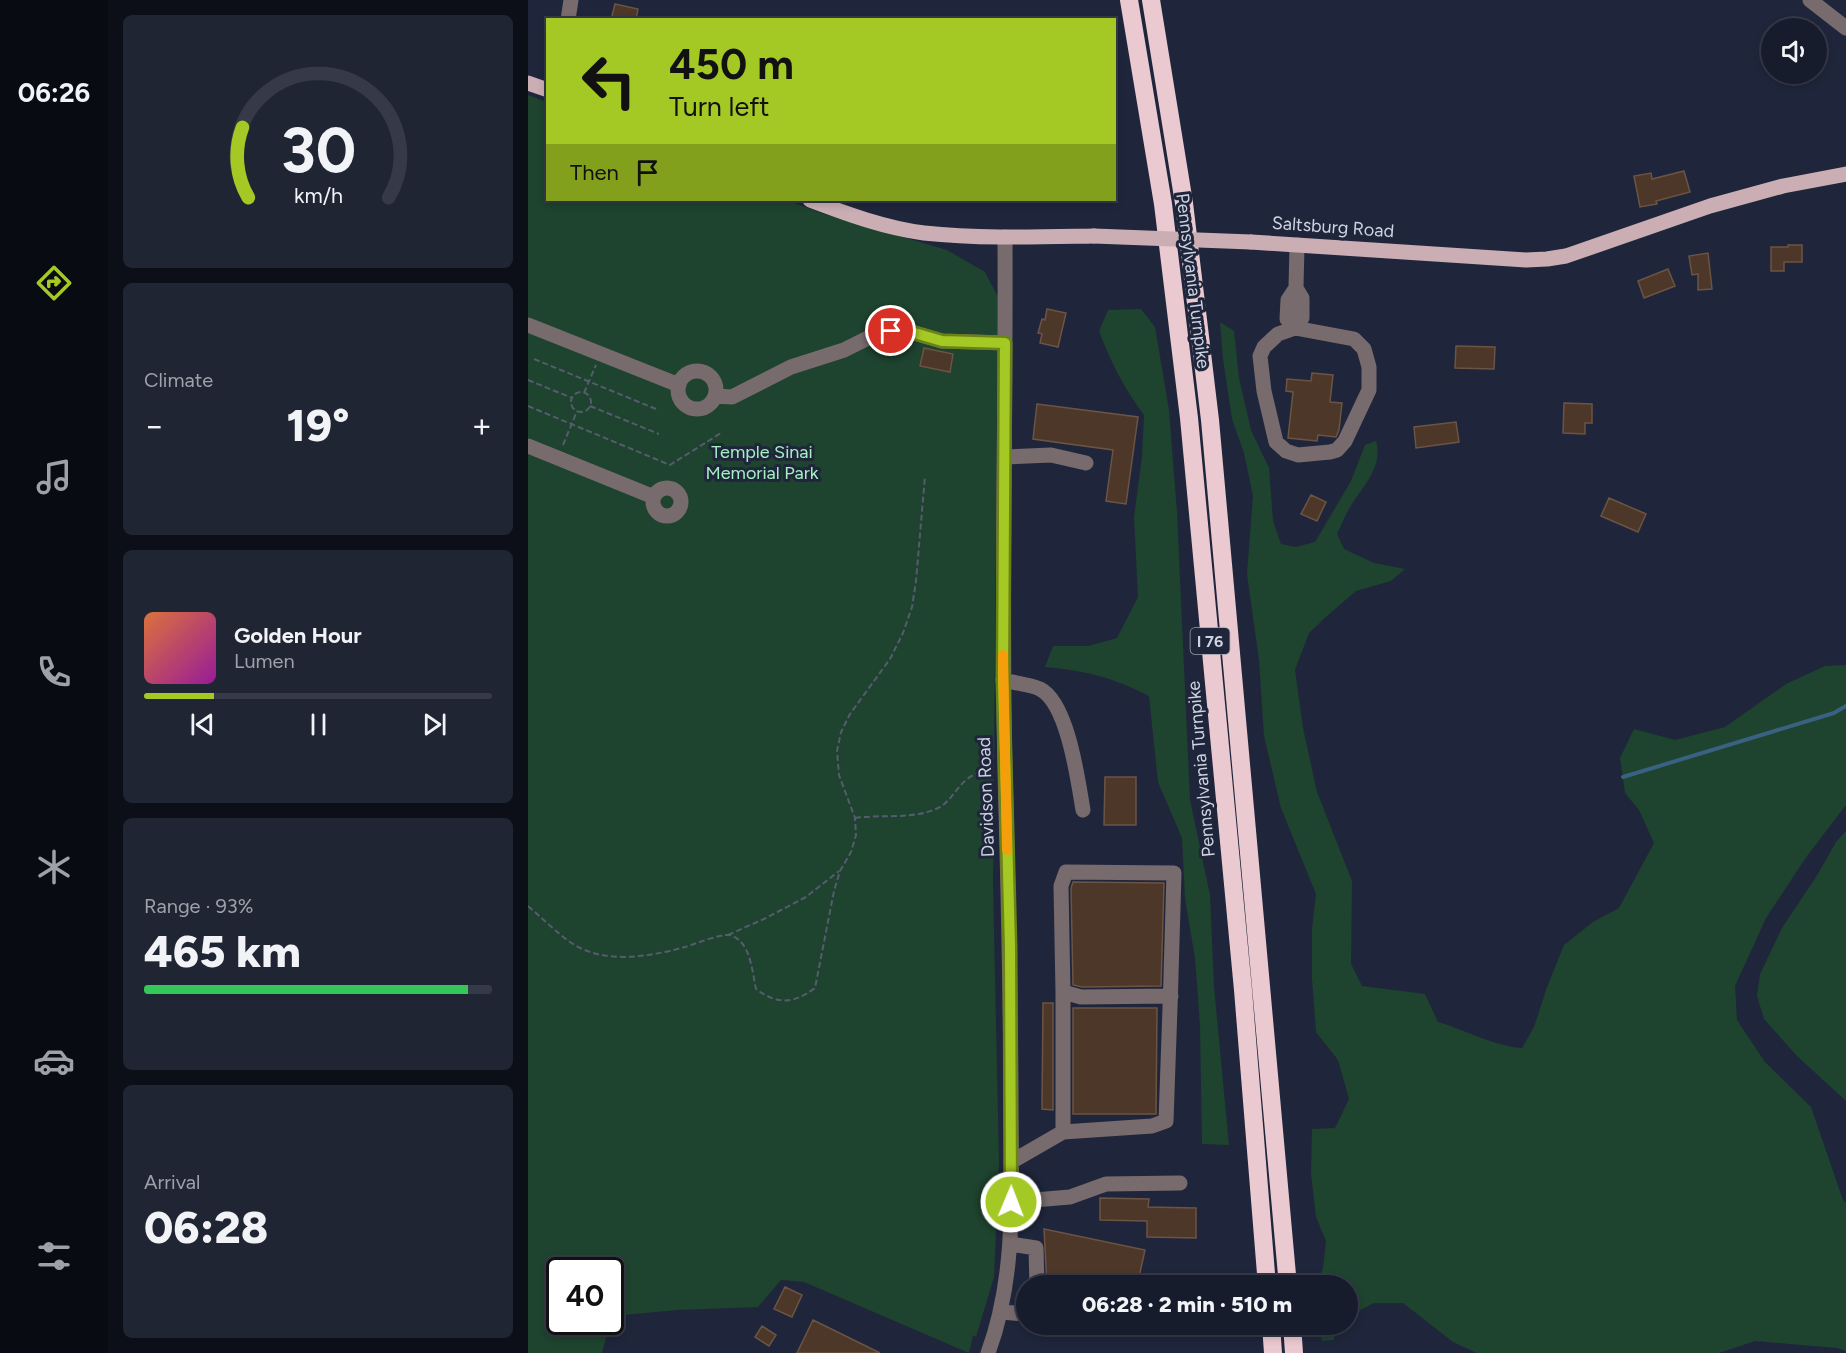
<!DOCTYPE html>
<html lang="en">
<head>
<meta charset="utf-8">
<style>
	body { margin:0; font-family:Figtree,sans-serif; background:#202534; color:#f1f3f6; height:100vh; display:flex; flex-direction:column; font-size:22px; white-space:nowrap }
	* { box-sizing:border-box; margin:0 }
	p { font-size:20px; color:#9ea1a9 }
	.icon { flex:none; width:33px; height:33px; fill:none; stroke:currentColor; stroke-width:2; stroke-linecap:round; stroke-linejoin:round }
	.map { position:relative; flex:1; overflow:hidden }
	.details { display:flex; flex-direction:column; gap:15px; padding:15px; background:#0d0f18; width:420px }
	.details>* { flex:none }
	.banner { position:absolute; left:18px; top:18px; width:570px; height:183px; border-radius:0px; box-shadow:0 3px 9px #0003,0 0 0 2px #363a48; background:#a4c824; color:#111; overflow:hidden }
	.controls { position:absolute; left:1233px; top:18px; display:grid; gap:12px }
	.controls a { display:grid; place-items:center; width:66px; height:66px; border-radius:50%; background:#171c2c; box-shadow:0 3px 9px #0003,0 0 0 2px #363a48; font-size:30px }
	.speed { position:absolute; left:18px; top:1257px; display:flex; gap:12px; font-size:30px; font-weight:700; text-align:center }
	.speed>* { display:grid; place-content:center; width:78px; height:78px; border-radius:50%; background:#171c2c; box-shadow:0 3px 9px #0003,0 0 0 2px #363a48; line-height:1 }
	.speed .limit { border:3px solid #111; border-radius:9px; background:#fff; color:#111 }
	.pin { position:absolute; display:grid; place-items:center; width:51px; height:51px; color:#fff; margin:-26px; border:3px solid #fff; border-radius:50%; box-shadow:0 2px 6px #0007 }
	.me { position:absolute; width:66px; margin:-33px; rotate:1deg; stroke-linejoin:round; filter:drop-shadow(0 0 4px #0008) }
	.turn { display:flex; align-items:center; gap:21px; height:126px; padding:0 24px; font-size:27px }
	.turn .icon { width:78px; height:78px; stroke-width:2.5 }
	.turn b { display:block; font-size:42px; line-height:51px }
	.then { display:flex; align-items:center; height:57px; padding:0 24px; background:#0003; gap:12px; font-size:22px }
	.big { font-size:45px; font-weight:800; line-height:1.1 }
	.details .widget { flex:1; display:flex; flex-direction:column; justify-content:center; gap:9px; min-width:0; padding:0 21px; border-radius:9px; background:#202534 }
	.details .dial { align-items:center; gap:0 }
	.dial svg { height:156px; overflow:visible; fill:none; stroke:#363a48; stroke-width:7; stroke-linecap:round; text-anchor:middle }
	.dial text { fill:#f1f3f6; stroke:none }
	.song { display:flex; align-items:center; gap:18px }
	.cover { width:72px; height:72px; border-radius:9px; background:linear-gradient(135deg,hsl(20 70% 55%),hsl(300 70% 35%)) }
	.played { height:6px; border-radius:3px; background:linear-gradient(90deg,#a4c824 20%,#363a48 20%) }
	.keys { display:flex; justify-content:space-around; direction:ltr }
	.heat { display:flex; justify-content:space-between; align-items:center; font-size:33px; direction:ltr }
	.charge { height:9px; border-radius:4px; background:linear-gradient(90deg,#34c759 93%,#363a48 0) }
	.trip { position:absolute; left:488px; top:1275px; width:342px; height:60px; border-radius:30px; background:#171c2c; box-shadow:0 3px 9px #0003,0 0 0 2px #363a48; font-weight:800; line-height:60px; text-align:center }
	main { display:flex; flex:1; min-height:0 }
	.menu { display:flex; flex-direction:column; width:108px; justify-content:space-around; align-items:center; background:#090b12; color:#9ea1a9 }
	.menu .icon { width:42px; height:42px }
	.menu .current { color:#a4c824 }
	.menu b { font-size:27px; color:#f1f3f6 }
	.map>svg:first-child { display:block }
	.green { fill:#1e432e }
	.lines { fill:none; stroke-linecap:round; stroke-linejoin:round }
	.stream { stroke:#396181; stroke-width:4 }
	.building { fill:#4d3728; stroke:#6c5444; stroke-width:1.5 }
	.path { stroke:#555c6e; stroke-width:2; stroke-dasharray:6 3; stroke-linecap:butt }
	.minor { stroke:#786b6e; stroke-width:15 }
	.major { stroke:#caaeb4; stroke-width:15 }
	.highway { stroke:#ebc9d0; stroke-width:18 }
	.major-bridge { stroke:#caaeb4; stroke-width:15 }
	.route-casing { stroke:#6b8217; stroke-width:15 }
	.route { stroke:#a4c824; stroke-width:10 }
	.slow { stroke:#f59e0b; stroke-width:10 }
	.labels { text-anchor:middle; stroke-width:6; stroke-linejoin:round; paint-order:stroke }
	.shield { fill:#1f263b; stroke:#999fae; stroke-width:1.5 }
	.shield-label { font-size:16px; font-weight:bold; fill:#cdd3e0 }
	.street-label { font-size:18px; fill:#cdd3e0; stroke:#1f263b }
	.park-label { font-size:18px; fill:#a5f0c1; stroke:#1f263b }
</style>
</head>
<body>
<main>
<nav class="menu">
<b>06:26</b>
<svg class="icon current" aria-label="directions" viewBox="0 0 24 24"><path d="M12 3l9 9-9 9-9-9zM9 14v-3h6M13 9l2 2-2 2"/></svg>
<svg class="icon" aria-label="music" viewBox="0 0 24 24"><path d="M9 18V5l10-2v13"/><circle cx="6" cy="18" r="3"/><circle cx="16" cy="16" r="3"/></svg>
<svg class="icon" aria-label="phone" viewBox="0 0 24 24"><path d="M5 4h4l2 5-3 2q2 4 5 5l2-3 5 2v4C11 20 4 13 5 4z"/></svg>
<svg class="icon" aria-label="climate" viewBox="0 0 24 24"><path d="M12 3v18M4 7l16 10M4 17L20 7"/></svg>
<svg class="icon" aria-label="car" viewBox="0 0 24 24"><path d="M5 17H2v-5l4-1 3-4h7l3 4 3 1v5h-3M9 17h6M6 11h13"/><circle cx="7" cy="17" r="2"/><circle cx="17" cy="17" r="2"/></svg>
<svg class="icon" aria-label="filters" viewBox="0 0 24 24"><path d="M4 7h16M4 17h16"/><circle cx="9" cy="7" r="2"/><circle cx="15" cy="17" r="2"/></svg>
</nav>
<section class="details">
<div class="widget dial"><svg viewBox="0 0 100 80">
<path d="M14 69A42 42 0 1 1 86 69"/>
<path d="M14 69A42 42 0 0 1 11 33" stroke="#a4c824"/>
<text x="50" y="56" font-size="32" font-weight="700">30</text>
<text x="50" y="72" font-size="11">km/h</text>
</svg></div>
<div class="widget"><p>Climate</p>
<div class="heat"><a>−</a><b class="big">19°</b><a>+</a></div>
</div>
<div class="widget">
<div class="song"><i class="cover"></i><div><b>Golden Hour</b><p>Lumen</p></div></div>
<div class="played"></div>
<div class="keys"><svg class="icon" aria-label="previous" viewBox="0 0 24 24"><path d="M18 5L8 12l10 7zM5 5v14"/></svg><svg class="icon" aria-label="pause" viewBox="0 0 24 24"><path d="M8 5v14M16 5v14"/></svg><svg class="icon" aria-label="next" viewBox="0 0 24 24"><path d="M6 5l10 7-10 7zM19 5v14"/></svg></div>
</div>
<div class="widget"><p>Range · 93%</p><b class="big">465 km</b><div class="charge"></div></div>
<div class="widget"><p>Arrival</p><b class="big">06:28</b></div>
</section>
<div class="map">
<svg width="1318" height="1353" viewBox="0 0 1318 1353">
	<rect width="100%" height="100%" fill="#1f263b"/>
	<path class="green" d="M0,95L19,102L20,200H258L296,214L419,250L457,272L470,297L465,884L471,1162L466,1277L448,1337L445,1335L441,1353L276,1282L253,1280L230,1307L150,1310L84,1316L82,1321V1270H32V1322H82L74,1353H0Z
		M613,309L627,327L641,410L649,512L662,800L682,895L686,987L701,1145L674,1144L672,1025L667,958L657,899L654,838L630,782L621,696C583,677 559,671 517,667L525,646H560L589,638L610,597L606,517L614,457L616,415C596,388 583,363 571,331L580,310Z
		M692,322L706,331L711,378L723,430L741,468L745,521L753,544L768,547L787,542L823,481L837,445L848,441C855,466 837,484 824,504C818,513 814,524 809,534L816,549L846,563L877,569L863,581L828,591L800,615L781,633L767,670L775,728L789,792L824,881L823,964L834,986L897,994L910,1022C938,1030 965,1046 994,1048L1006,1027L1019,987L1036,945L1065,922L1091,908L1126,843L1111,810L1097,793L1092,758L1106,729L1147,740L1197,727L1258,684L1297,666L1318,665V805L1279,856L1238,918L1207,986L1209,1020L1237,1062L1283,1107L1315,1200L1318,1203V1351L1309,1348L1227,1341L1191,1353H949L925,1342L875,1303H846L819,1317V1286L788,1285L795,1268L798,1241L788,1217L783,1174L784,1129L807,1128L821,1099L810,1060L788,1032L784,979V929L788,894L753,808L736,736L731,660L719,574L725,496L716,453L704,419L695,359Z
		M1318,831V1101L1269,1056L1236,1019L1229,996L1232,974L1254,928L1288,877L1308,842Z
		M790,1325V1324L813,1325L805,1340L794,1341Z"/>
	<g class="lines">
		<path class="stream" d="M1095,777L1306,713L1318,706"/>
	</g>
	<path class="building" d="M87,4L110,9L108,20H83Z
		M1156,171L1162,192L1128,201L1129,204L1112,207L1106,176L1123,173L1124,179Z
		M1260,245H1274V262H1256V271H1243V247H1260Z
		M1180,253L1184,289L1170,290V274L1164,275L1161,256Z
		M1140,269L1147,286L1116,298L1110,281Z
		M519,309L538,313L530,347L512,343L514,334L510,333L514,319L517,320Z
		M928,346L967,347L966,369L927,368Z
		M396,348L425,354L422,372L392,366Z
		M784,373L805,375L802,402L814,403L811,430L808,437L790,435L789,441L760,438L765,392L758,391L759,379L783,381Z
		M1036,403L1064,404V423H1057V434L1035,433Z
		M509,404L610,417L598,504L578,501L585,450L505,439Z
		M928,422L931,442L888,448L886,427Z
		M783,495L798,502L789,521L773,514Z
		M1081,498L1118,514L1110,532L1073,516Z
		M577,777H608V825H576Z
		M545,882L636,883L633,986L554,987L545,985L543,888Z
		M515,1003H525V1110L514,1109Z
		M545,1008H629L628,1114H545Z
		M572,1198L621,1199L620,1207L668,1208V1238L619,1237V1221L572,1220Z
		M516,1229L617,1250L609,1286H519Z
		M257,1287L274,1295L264,1317L246,1309Z
		M285,1320L352,1353H269Z
		M234,1326L248,1335L241,1346L227,1337Z"/>
	<g class="lines">
		<path class="path" d="M6,359L128,409
			M0,380L44,398
			M43 402a10 10 0 1 1 20 0a10 10 0 1 1-20 0Z
			M56,393L68,365
			M0,406L142,465L193,433
			M62,406L131,434
			M35,445L49,411
			M327,818C354,814 385,820 410,808C425,801 431,780 448,774C452,773 458,773 462,773
			M0,906C14,918 27,931 42,942C75,965 120,957 157,947C167,944 192,934 201,935C223,940 224,972 228,989C250,1005 265,1004 287,988L306,891L312,871L323,852L328,835L327,818L311,775L309,751L313,732L322,714L362,659L375,633L384,607L388,581L397,476
			M200,935L238,918L278,897L311,871"/>
		<path class="minor" d="M1282,0L1318,28
			M40,20L43,0
			M768,288L774,298V318L767,328L750,334L736,347L732,356L736,391L748,442L758,451L770,455L802,452L809,450L817,441L841,390V367L836,349L826,339L767,328L759,319L760,300L768,288L769,245
			M0,325L151,385
			M150 390a19 19 0 1 1 38 0a19 19 0 1 1-38 0Z
			M188,396L204,397L263,367L316,350L346,335L363,331L383,332L414,341L477,343
			M0,446L126,497
			M477,457L523,455L558,463
			M125 502a14 14 0 1 1 28 0a14 14 0 1 1-28 0Z
			M475,680C486,683 501,684 512,689C540,703 550,781 555,810
			M535,1132V992
			M483,1162L535,1132L624,1126L638,1121C641,1038 644,956 646,873L538,872L533,886L535,992L553,997L643,996
			M483,1202L542,1197L578,1184L652,1183
			M482,1244L508,1248L509,1286
			M473,1312L498,1314
			M460,1353C489,1275 483,1190 483,1108C483,996 480,884 477,771C473,593 478,415 477,237"/>
		<path class="major" d="M0,83L20,90
			M282,200C319,214 357,228 396,233C452,239 510,237 566,236
			M723,242L998,260L1019,259L1038,256L1182,206L1255,186L1318,174"/>
		<path class="highway" d="M601,0L635,204L661,418L715,990L739,1286
			M623,0L656,203L682,420L760,1286
			M743,1324L745,1353
			M764,1324L766,1353"/>
		<path class="major-bridge" d="M566,236L723,242"/>
	</g>
	<g class="lines">
		<g class="route-casing">
			<path id="route" d="M363,331L383,332L414,341L477,343L475,680L482,947L483,1202"/>
		</g>
		<use href="#route" class="route"/>
		<path class="slow" d="M475,655L479,850"/>
	</g>
	<g class="labels">
		<rect class="shield" x="662.5" y="628" width="39" height="26" rx="4.5"/>
		<g class="shield-label">
			<text x="682" y="647">I 76</text>
		</g>
		<g class="street-label">
			<text transform="translate(805 227) rotate(4)" y="6">Saltsburg Road</text>
			<text transform="translate(665 281) rotate(83)" y="6">Pennsylvania Turnpike</text>
			<text transform="translate(673 769) rotate(-95)" y="6">Pennsylvania Turnpike</text>
			<text transform="translate(458 797) rotate(-92)" y="6">Davidson Road</text>
		</g>
		<g class="park-label">
			<text x="234" y="458">Temple Sinai<tspan x="234" dy="21">Memorial Park</tspan></text>
		</g>
	</g>
</svg>
<div class="controls">
<a><svg class="icon" aria-label="sound" viewBox="0 0 24 24"><path d="M4 9h4l5-4v14l-5-4H4zM17 9q2 3 0 6"/></svg></a>
</div>
<div class="speed"><div class="limit">40</div></div>
<div class="pin" style="left:363px;top:331px;background:#d93025"><svg class="icon" aria-label="arrive" viewBox="0 0 24 24"><path d="M6 21V4h12l-3 4 3 4H6"/></svg></div>
<svg class="me" style="left:483px;top:1202px" viewBox="-20 -20 40 40"><circle r="17" fill="#a4c824" stroke="#fff" stroke-width="3"/><path d="M0-11L8 9 0 5-8 9z" fill="#fff"/></svg>
<div class="trip">06:28 · 2 min · 510 m</div>
<div class="banner">
<div class="turn"><svg class="icon" aria-label="left" viewBox="0 0 24 24"><path d="M17 20v-9H6M10 6l-5 5 5 5"/></svg><div><b>450 m</b>Turn left</div></div>
<div class="then">Then<svg class="icon" aria-label="arrive" viewBox="0 0 24 24"><path d="M6 21V4h12l-3 4 3 4H6"/></svg></div>
</div>
</div>
</main>
</body>
</html>
